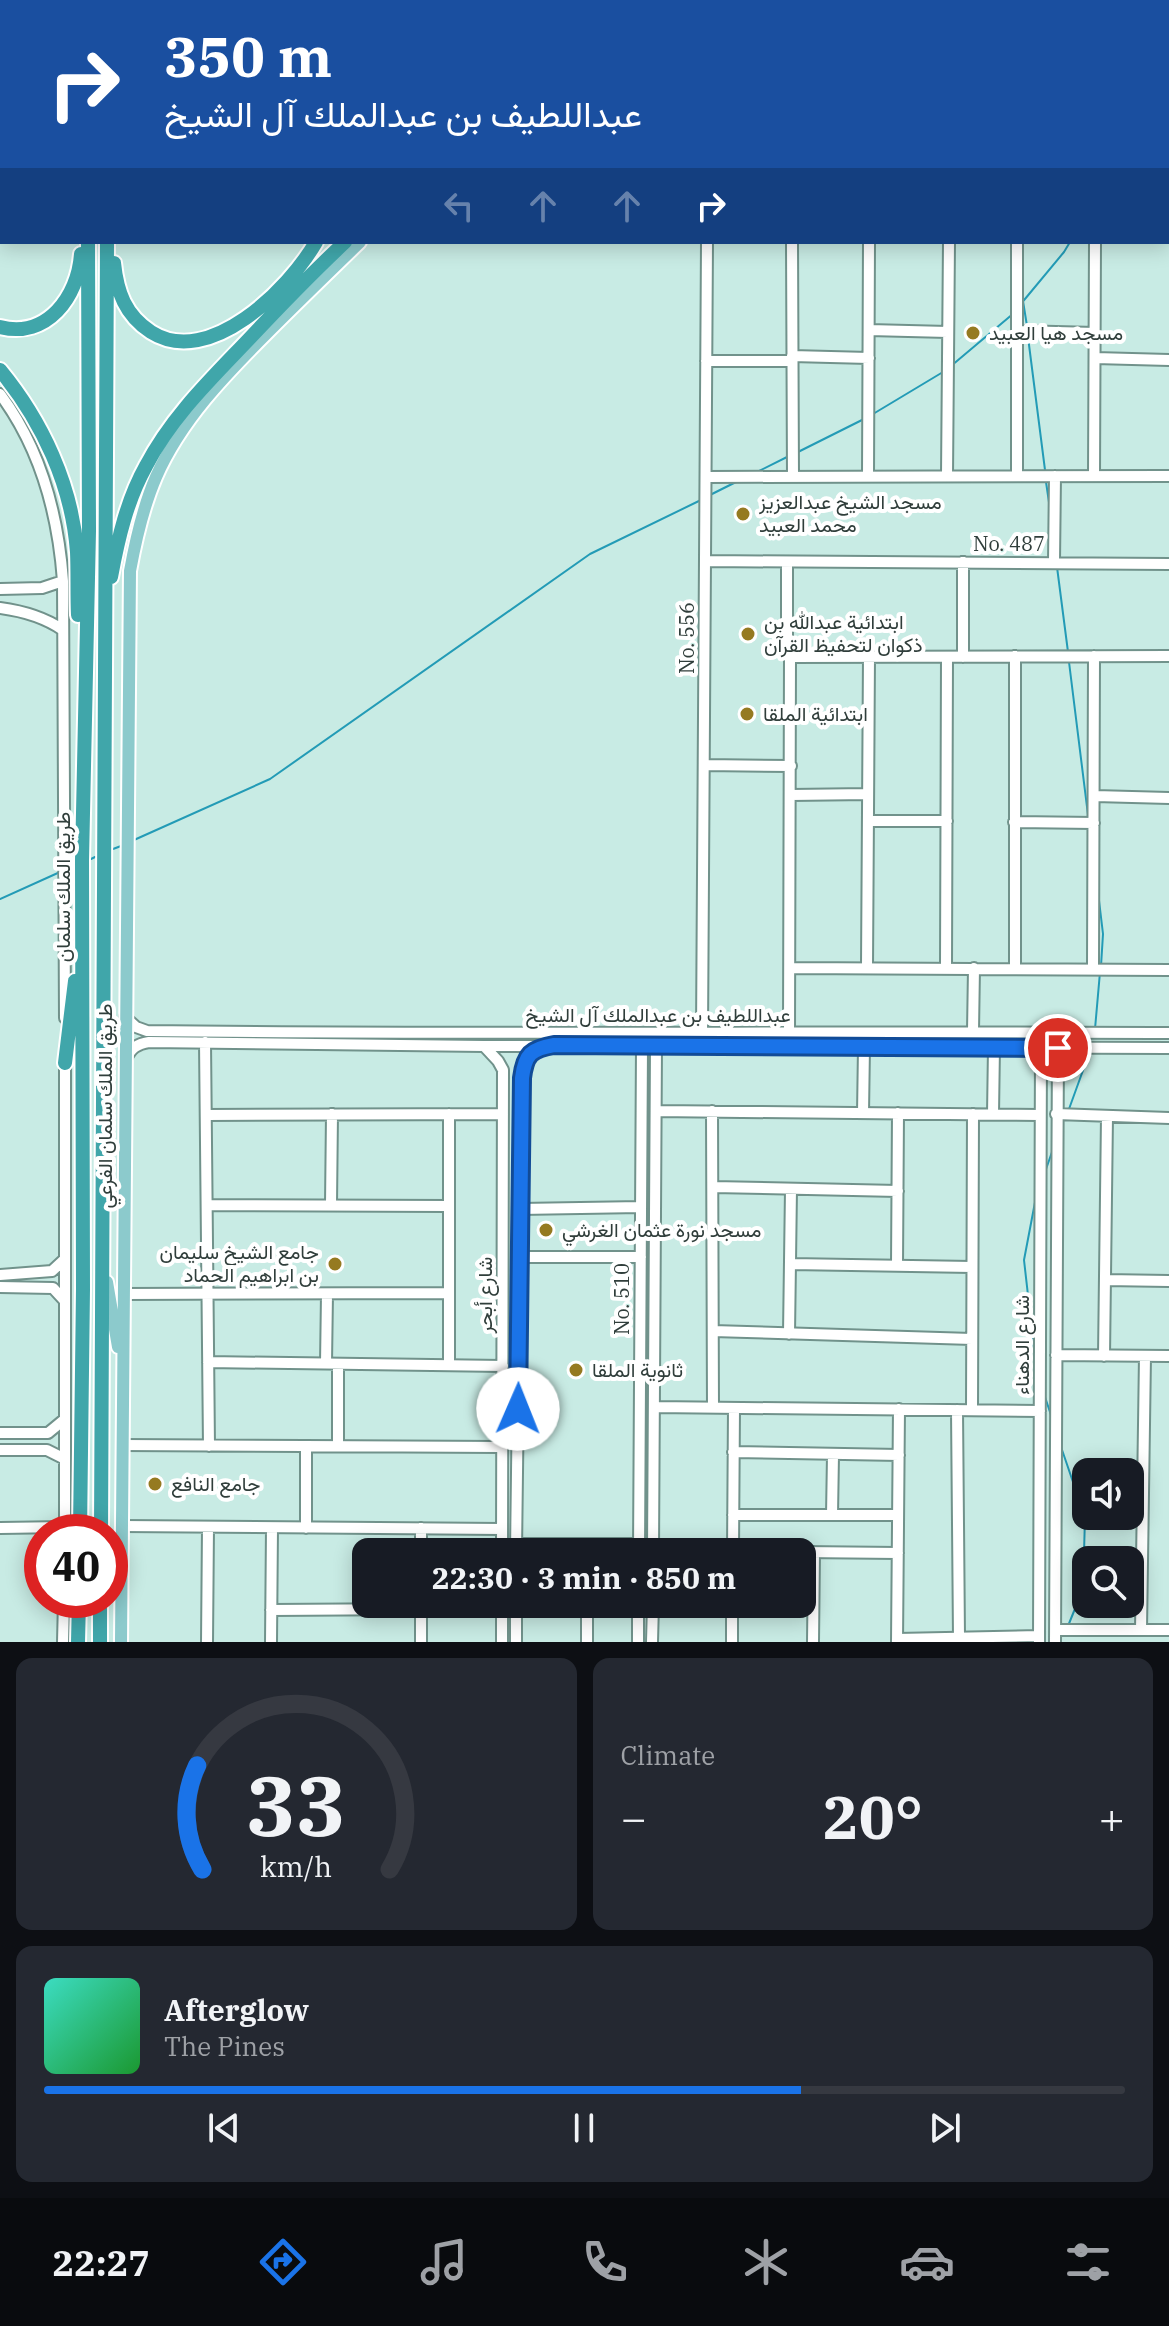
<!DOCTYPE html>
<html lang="en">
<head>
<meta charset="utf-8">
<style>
	body { margin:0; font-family:"IBM Plex Serif",Vazirmatn,serif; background:#242831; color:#f1f3f6; height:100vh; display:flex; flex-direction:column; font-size:30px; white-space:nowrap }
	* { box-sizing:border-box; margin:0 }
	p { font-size:26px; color:#9ea1a6 }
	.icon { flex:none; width:44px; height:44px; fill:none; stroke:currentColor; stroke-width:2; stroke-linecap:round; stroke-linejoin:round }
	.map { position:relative; height:1642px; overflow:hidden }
	.drawer { display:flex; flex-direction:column; gap:16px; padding:16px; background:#0d0f14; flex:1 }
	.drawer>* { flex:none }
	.top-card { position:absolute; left:0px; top:0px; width:1170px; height:244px; box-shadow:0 4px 20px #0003; background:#1a4fa0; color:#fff; overflow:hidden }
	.fabs { position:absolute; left:1072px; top:1458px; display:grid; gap:16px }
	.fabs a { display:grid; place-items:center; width:72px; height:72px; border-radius:16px; background:#171b24; box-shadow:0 4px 20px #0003; font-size:40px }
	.speed { position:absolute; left:24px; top:1514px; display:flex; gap:16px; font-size:40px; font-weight:700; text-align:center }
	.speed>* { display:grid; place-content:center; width:104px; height:104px; border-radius:50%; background:#171b24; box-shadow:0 4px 20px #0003; line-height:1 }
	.speed .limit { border:12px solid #d22; background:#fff; color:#111 }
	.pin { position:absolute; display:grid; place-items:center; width:68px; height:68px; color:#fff; margin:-34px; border:4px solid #fff; border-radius:50%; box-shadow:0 2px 8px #0007 }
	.me { position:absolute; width:88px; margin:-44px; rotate:1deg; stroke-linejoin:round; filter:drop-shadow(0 0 6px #0008) }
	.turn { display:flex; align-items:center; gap:28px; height:168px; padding:0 32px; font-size:36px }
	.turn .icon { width:104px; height:104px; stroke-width:2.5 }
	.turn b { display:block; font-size:56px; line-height:68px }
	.lanes { display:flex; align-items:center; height:76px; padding:0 32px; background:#0003; justify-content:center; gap:40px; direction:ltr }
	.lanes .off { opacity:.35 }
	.big { font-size:60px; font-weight:800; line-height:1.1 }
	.drawer .card { flex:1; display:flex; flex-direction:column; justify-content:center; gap:12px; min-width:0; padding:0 28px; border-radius:16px; background:#242831 }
	.drawer .dial { align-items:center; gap:0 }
	.dial svg { height:208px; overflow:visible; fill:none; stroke:#363941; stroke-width:7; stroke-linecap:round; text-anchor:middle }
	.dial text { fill:#f1f3f6; stroke:none }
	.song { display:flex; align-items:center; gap:24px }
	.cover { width:96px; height:96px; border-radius:12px; background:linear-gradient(135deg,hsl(170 70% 55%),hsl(130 70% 35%)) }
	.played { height:8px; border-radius:4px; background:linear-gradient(90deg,#1a73e8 70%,#363941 70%) }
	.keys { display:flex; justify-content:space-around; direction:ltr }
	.heat { display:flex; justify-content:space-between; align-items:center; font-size:44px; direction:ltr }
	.drawer .tiles { flex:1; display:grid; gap:16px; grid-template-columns:1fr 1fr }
	.card:last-child { grid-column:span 2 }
	.trip { position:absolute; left:352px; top:1538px; width:464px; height:80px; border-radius:16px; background:#171b24; box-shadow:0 4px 20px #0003; font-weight:800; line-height:80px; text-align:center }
	.tab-bar { display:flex; height:128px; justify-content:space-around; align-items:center; background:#090b0e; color:#9ea1a6 }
	.tab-bar .icon { width:56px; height:56px }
	.tab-bar .selected { color:#1a73e8 }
	.tab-bar b { font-size:36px; color:#f1f3f6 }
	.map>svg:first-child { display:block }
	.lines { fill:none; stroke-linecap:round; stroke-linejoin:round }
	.stream { stroke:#239bb6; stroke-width:2 }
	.river { stroke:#239bb6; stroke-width:12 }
	.minor-casing { stroke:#71928b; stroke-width:14 }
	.major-casing { stroke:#fff; stroke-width:16 }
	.highway-casing { stroke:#fff; stroke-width:18 }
	.minor { stroke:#fff; stroke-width:10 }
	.major { stroke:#8ccacc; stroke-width:12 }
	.highway { stroke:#40a6aa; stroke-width:14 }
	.route-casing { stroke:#114b97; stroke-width:20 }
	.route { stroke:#1a73e8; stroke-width:14 }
	.poi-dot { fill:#957a21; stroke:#fff; stroke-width:3 }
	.labels { text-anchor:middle; stroke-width:8; stroke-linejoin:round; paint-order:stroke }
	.poi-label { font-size:20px; fill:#303e3b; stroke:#fff; text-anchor:start }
	.street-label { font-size:20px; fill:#303e3b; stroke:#fff }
</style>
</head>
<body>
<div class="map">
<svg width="1169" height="1642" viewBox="0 0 1169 1642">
	<rect width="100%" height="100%" fill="#c8ebe4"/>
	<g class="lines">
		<path class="stream" d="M1168,64L1169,62
			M1023,301L1027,326
			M1020,305L1064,252L1070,242
			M1028,337L1045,470
			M951,366L1014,313
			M873,414L943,372
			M798,452L864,419
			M755,473L789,456
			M1046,482L1050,509
			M708,496L738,481
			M1057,567L1068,652
			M1069,662L1088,815
			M134,840L270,779L590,554L703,499
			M113,849L121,846
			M91,859L95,857
			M1098,892L1103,934L1101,966
			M0,899L60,872
			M1095,1029L1100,972
			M1069,1109L1090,1051
			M1045,1172L1052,1152
			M1035,1357L1024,1260L1036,1197
			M1044,1394L1051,1415
			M1060,1444L1085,1517L1083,1589L1068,1626"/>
		<path class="river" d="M1069,0L1075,2
			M1168,16L1169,15"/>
		<g class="minor-casing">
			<path id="minor" d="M1168,214H1169
				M792,242L793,476
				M1017,242V476
				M869,330L948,332
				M1017,331L1095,333
				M792,356L869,358
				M1095,358L1169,360
				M706,361H792
				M0,394C41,449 58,513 63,581L65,1018
				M868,476L869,242
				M947,476L949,242
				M1094,476L1095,242
				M706,477L1169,476
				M705,561L1169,564
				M787,562V648L790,657L789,1034
				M1054,562L1055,476
				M0,589L42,588L63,581
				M0,608C23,611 44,617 63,630
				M790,657L1169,656
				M963,657V562
				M704,765L791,766
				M791,795L868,794
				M1095,796L1169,798
				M868,821H947
				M1014,822L1094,823
				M867,967L869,656
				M791,968L1169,970
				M946,968L947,657
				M1015,968V656
				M1093,968L1094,656
				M125,1017L136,1027L147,1031C488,1035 828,1031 1169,1033
				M973,1031L974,968
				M702,1034L707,242
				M205,1042L209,1446
				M484,1046L498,1061L503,1070L502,1552
				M126,1059C131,1048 137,1044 149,1042L484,1046L1169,1048
				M656,1111L1040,1115
				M712,1111L713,1408
				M863,1113L864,1047
				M449,1114V1365
				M993,1114L994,1047
				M1056,1114L1169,1118
				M206,1115L503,1114
				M713,1187L898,1191
				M331,1204L332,1114
				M207,1205L449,1206
				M520,1209L641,1207
				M520,1257H641
				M791,1264L972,1267
				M897,1265L898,1113
				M0,1275L52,1271L65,1259
				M1105,1280L1169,1281
				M0,1287L53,1288L65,1301
				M124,1294L448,1293
				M713,1331L972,1339
				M789,1334L791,1189
				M1056,1355L1169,1356
				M1104,1356L1107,1116
				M208,1362L503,1366
				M326,1363L327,1294
				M338,1364V1446
				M654,1407L1040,1411
				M957,1410L959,1637
				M972,1410L973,1114
				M0,1433H48L65,1419
				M122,1445L502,1447
				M306,1446V1528
				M0,1450H47L65,1459
				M733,1452L899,1455
				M733,1515H898
				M832,1515L833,1455
				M122,1526L502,1529
				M0,1528L65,1527
				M65,1532V1058
				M516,1544H639
				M421,1552V1528
				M516,1552L522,1078C524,1065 527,1050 541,1047
				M639,1552L642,1046
				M653,1552L656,1046
				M733,1552L734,1408
				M802,1552L898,1553
				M587,1604V1642
				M271,1610L421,1609
				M1055,1630H1169
				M1141,1630L1145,1356
				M897,1639L1039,1636
				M63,1642L64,1600
				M207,1642L208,1527
				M271,1642L272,1528
				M421,1642V1606
				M502,1642V1604
				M516,1642V1604
				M638,1642V1604
				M652,1642L653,1604
				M732,1642V1604
				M813,1642L814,1552
				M897,1642L899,1409
				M1039,1642L1041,1048
				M1055,1642L1058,1048"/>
		</g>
		<g class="major-casing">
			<path id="major" d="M382,0L384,2
				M1168,75H1169
				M1168,136H1169
				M107,1282L118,1347
				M65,1527L66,1532
				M121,1642L130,571C136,538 143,507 156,477C181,420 225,375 268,332C298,302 329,272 360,242"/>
		</g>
		<g class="highway-casing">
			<path id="highway" d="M81,0V2
				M319,0L320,2
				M367,0L369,2
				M115,2V0
				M0,89L2,90
				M1168,90H1169
				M1168,117H1169
				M0,118H2
				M114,263C117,292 125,315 151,332C209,369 289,289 316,242
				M0,327C47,339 78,297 81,254
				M0,370C42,421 72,485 77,552C78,573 77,594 78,615
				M111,577C118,539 127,500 146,466C172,416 212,378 250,338C281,305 312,273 345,242
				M65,1063L75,981
				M80,1532L83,1289L82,860L89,531L88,242
				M101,1532L107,242
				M78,1642L79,1600
				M100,1642V1600"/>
		</g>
		<use href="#minor" class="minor"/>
		<use href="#major" class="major"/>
		<use href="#highway" class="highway"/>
	</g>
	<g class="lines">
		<g class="route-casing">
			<path id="route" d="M518,1409L522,1078C525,1054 531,1049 554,1045L1058,1048"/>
		</g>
		<use href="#route" class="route"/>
	</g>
	<g class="poi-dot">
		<circle cx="973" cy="333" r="8"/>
		<circle cx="743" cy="514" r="8"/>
		<circle cx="748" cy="634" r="8"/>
		<circle cx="747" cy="714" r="8"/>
		<circle cx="546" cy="1230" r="8"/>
		<circle cx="335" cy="1264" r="8"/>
		<circle cx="576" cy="1370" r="8"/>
		<circle cx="155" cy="1484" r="8"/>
	</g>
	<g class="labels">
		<g class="poi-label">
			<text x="989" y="340">مسجد هيا العبيد</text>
			<text x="759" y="509">مسجد الشيخ عبدالعزيز<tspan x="759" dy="23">محمد العبيد</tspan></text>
			<text x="764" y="629">ابتدائية عبدالله بن<tspan x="764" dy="23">ذكوان لتحفيظ القرآن</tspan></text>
			<text x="763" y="721">ابتدائية الملقا</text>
			<text x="562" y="1237">مسجد نورة عثمان الغرشي</text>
			<text x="319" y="1259" text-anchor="end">جامع الشيخ سليمان<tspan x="319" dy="23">بن ابراهيم الحماد</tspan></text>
			<text x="592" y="1377">ثانوية الملقا</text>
			<text x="171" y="1491">جامع النافع</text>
		</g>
		<g class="street-label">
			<text x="1009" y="551">No. 487</text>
			<text transform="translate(687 638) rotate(-90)" y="7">No. 556</text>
			<text transform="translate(63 887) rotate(-90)" y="7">طريق الملك سلمان</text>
			<text x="658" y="1022">عبداللطيف بن عبدالملك آل الشيخ</text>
			<text transform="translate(105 1106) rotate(-90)" y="7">طريق الملك سلمان الفرعي</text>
			<text transform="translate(485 1295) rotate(-90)" y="7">شارع أبحر</text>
			<text transform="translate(622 1299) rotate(-90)" y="7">No. 510</text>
			<text transform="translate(1022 1345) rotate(-90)" y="7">شارع الدهناء</text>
		</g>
	</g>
</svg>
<div class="fabs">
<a><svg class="icon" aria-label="sound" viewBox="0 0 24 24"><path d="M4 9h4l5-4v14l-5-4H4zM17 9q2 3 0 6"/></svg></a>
<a><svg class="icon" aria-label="search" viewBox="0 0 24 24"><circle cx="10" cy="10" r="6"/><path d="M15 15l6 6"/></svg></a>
</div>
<div class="speed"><div class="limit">40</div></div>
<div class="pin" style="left:1058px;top:1048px;background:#d93025"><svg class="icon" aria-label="arrive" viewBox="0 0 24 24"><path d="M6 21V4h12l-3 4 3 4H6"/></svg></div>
<svg class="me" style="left:518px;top:1409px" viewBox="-20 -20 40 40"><circle r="19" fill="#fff"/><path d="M0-13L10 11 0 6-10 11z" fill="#1a73e8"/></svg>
<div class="trip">22:30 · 3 min · 850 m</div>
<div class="top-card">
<div class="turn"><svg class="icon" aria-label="right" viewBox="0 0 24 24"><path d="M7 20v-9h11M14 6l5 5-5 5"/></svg><div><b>350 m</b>عبداللطيف بن عبدالملك آل الشيخ</div></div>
<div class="lanes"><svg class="icon off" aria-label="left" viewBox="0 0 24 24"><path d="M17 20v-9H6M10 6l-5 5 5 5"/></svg><svg class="icon off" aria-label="ahead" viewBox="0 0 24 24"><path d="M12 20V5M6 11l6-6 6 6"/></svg><svg class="icon off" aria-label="ahead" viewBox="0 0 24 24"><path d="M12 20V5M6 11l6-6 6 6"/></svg><svg class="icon" aria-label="right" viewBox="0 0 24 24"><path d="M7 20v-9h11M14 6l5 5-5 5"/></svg></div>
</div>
</div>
<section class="drawer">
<div class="tiles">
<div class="card dial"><svg viewBox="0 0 100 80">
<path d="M14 69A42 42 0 1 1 86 69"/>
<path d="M14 69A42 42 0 0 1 12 29" stroke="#1a73e8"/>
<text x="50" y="56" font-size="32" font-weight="700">33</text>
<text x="50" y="72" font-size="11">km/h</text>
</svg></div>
<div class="card"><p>Climate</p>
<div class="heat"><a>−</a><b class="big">20°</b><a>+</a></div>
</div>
<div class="card">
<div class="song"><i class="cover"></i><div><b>Afterglow</b><p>The Pines</p></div></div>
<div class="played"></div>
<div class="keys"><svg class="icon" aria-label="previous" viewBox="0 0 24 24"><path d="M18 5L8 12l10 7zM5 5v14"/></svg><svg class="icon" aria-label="pause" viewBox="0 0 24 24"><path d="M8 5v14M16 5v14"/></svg><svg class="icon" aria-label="next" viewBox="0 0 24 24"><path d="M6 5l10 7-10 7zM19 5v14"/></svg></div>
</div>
</div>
</section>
<nav class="tab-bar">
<b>22:27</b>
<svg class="icon selected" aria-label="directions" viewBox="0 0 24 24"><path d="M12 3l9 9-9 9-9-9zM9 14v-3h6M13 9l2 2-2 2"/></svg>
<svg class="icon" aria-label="music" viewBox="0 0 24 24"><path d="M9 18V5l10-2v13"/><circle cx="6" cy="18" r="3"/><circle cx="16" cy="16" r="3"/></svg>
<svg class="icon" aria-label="phone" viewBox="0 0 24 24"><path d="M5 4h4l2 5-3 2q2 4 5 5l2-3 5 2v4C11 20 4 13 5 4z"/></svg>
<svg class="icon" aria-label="climate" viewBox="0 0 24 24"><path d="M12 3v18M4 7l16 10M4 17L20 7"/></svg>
<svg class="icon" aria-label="car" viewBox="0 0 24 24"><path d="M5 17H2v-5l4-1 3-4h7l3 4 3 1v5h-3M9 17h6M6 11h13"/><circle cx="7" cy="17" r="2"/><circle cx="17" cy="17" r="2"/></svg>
<svg class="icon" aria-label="filters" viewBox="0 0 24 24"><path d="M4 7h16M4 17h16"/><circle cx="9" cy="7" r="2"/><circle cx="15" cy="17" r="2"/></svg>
</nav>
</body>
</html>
